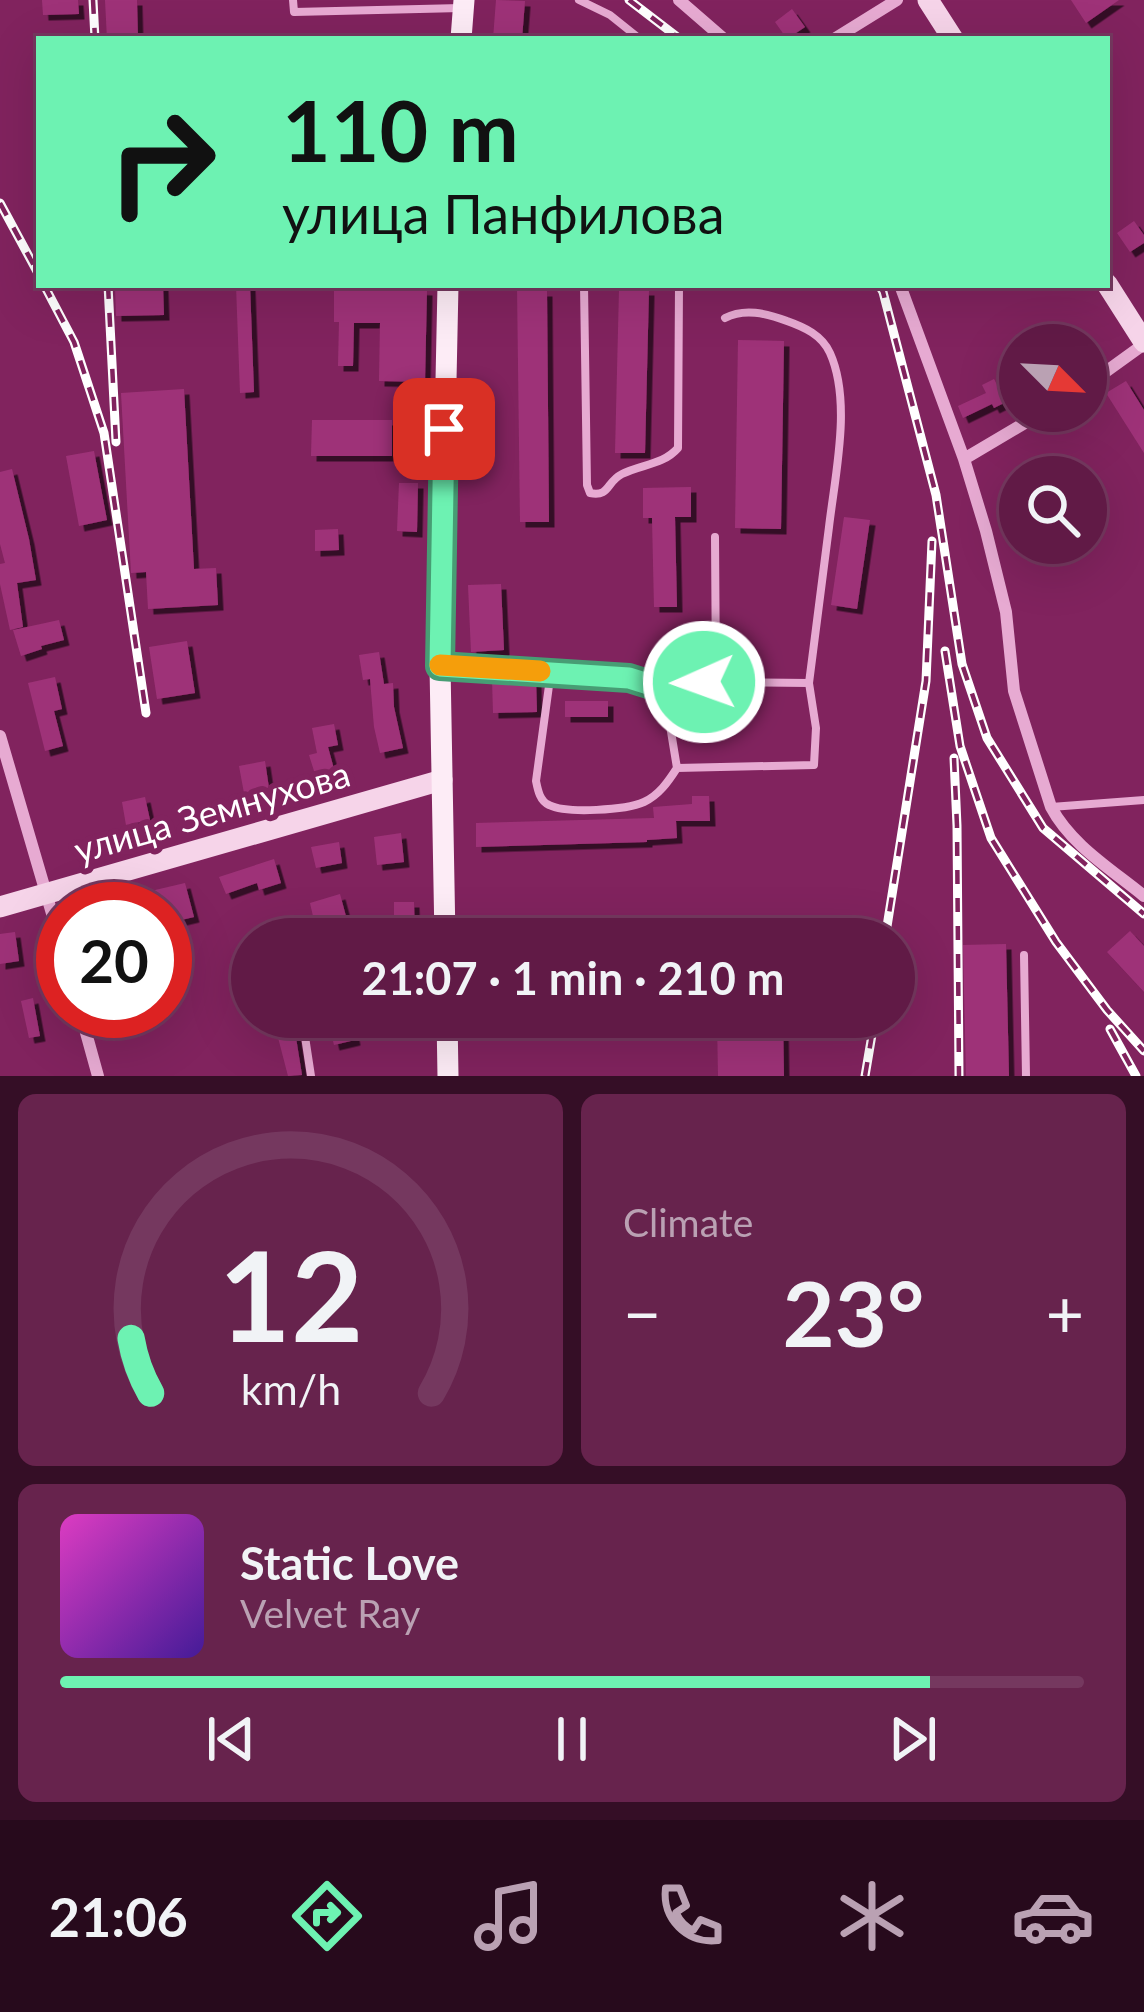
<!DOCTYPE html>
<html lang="en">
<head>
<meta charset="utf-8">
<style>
	body { margin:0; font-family:Lato,sans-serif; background:#67234d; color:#f1f3f6; height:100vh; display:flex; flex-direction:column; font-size:45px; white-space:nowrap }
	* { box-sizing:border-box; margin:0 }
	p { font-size:39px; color:#baa1b3 }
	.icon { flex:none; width:66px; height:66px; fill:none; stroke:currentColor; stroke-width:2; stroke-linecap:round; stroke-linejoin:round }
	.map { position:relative; height:1076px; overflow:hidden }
	.panel { display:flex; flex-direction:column; gap:18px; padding:18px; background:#350e26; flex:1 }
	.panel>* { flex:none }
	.guide { position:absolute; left:36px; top:36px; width:1074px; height:252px; border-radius:0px; box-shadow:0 12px 48px #0002,0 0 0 3px #75385f; background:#6df2b2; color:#111; overflow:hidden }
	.needle { width:78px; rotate:114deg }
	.controls { position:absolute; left:999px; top:324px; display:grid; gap:24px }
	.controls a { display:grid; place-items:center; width:108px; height:108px; border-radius:50%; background:#611a46; box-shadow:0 12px 48px #0002,0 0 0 3px #75385f; font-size:60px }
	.speed { position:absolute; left:36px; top:882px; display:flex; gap:24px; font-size:60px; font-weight:700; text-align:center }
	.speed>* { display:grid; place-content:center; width:156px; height:156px; border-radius:50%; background:#611a46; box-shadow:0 12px 48px #0002,0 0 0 3px #75385f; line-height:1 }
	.speed .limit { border:18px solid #d22; background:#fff; color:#111 }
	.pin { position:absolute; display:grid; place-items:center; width:102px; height:102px; color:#fff; margin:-51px; border-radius:24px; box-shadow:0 6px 18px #0006 }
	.me { position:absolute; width:132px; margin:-66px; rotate:268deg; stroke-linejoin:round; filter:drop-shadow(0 0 9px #0008) }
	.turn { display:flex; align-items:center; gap:42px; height:252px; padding:0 48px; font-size:54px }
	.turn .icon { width:156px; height:156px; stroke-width:2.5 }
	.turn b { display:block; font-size:84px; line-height:102px }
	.big { font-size:90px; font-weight:700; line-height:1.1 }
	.panel .card { flex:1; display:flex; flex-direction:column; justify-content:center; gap:18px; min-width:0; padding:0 42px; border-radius:18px; background:#67234d }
	.panel .dial { align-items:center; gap:0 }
	.dial svg { height:312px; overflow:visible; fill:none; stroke:#75385f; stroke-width:7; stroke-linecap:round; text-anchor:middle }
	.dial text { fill:#f1f3f6; stroke:none }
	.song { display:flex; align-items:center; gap:36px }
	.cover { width:144px; height:144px; border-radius:18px; background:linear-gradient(135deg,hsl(310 70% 55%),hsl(260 70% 35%)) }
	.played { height:12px; border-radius:6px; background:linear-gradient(90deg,#6df2b2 85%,#75385f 85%) }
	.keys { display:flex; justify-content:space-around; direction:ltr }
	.heat { display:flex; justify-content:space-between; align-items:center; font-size:66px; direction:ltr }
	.panel .tiles { flex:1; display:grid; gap:18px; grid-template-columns:1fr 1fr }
	.card:last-child { grid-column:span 2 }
	.trip { position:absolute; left:231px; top:918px; width:684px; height:120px; border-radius:60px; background:#611a46; box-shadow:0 12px 48px #0002,0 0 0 3px #75385f; font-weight:700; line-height:120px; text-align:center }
	.menu { display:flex; height:192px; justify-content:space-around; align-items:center; background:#270a1c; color:#baa1b3 }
	.menu .icon { width:84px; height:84px }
	.menu .current { color:#6df2b2 }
	.menu b { font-size:54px; color:#f1f3f6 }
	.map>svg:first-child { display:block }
	.building { fill:#9e3378; filter:url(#shadow) }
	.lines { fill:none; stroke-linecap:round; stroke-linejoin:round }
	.lane { stroke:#e7aad2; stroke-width:8 }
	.street { stroke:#e7aad2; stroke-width:12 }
	.secondary { stroke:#f6d4e9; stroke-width:21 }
	.primary { stroke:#fdecf6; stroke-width:21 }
	.rail-casing { stroke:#fff; stroke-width:9 }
	.rail { stroke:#81235e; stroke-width:4.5; stroke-dasharray:14; stroke-linecap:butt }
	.route-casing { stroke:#479d74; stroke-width:30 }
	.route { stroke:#6df2b2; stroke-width:21 }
	.slow { stroke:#f59e0b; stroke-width:21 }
	.labels { text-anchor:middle; stroke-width:12; stroke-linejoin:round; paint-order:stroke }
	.street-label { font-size:36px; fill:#fff; stroke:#81235e }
</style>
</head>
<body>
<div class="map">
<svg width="1144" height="1076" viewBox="0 0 1144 1076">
	<defs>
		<filter id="shadow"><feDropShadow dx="5.5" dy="5.5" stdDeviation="0" flood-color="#0009"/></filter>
	</defs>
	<rect width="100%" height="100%" fill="#81235e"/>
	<path class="building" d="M42,0H78L79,14L43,15Z
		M105,0H137L138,39H107Z
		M496,0L525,1L522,39H493Z
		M1071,0H1119L1086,23Z
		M792,9L805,27L787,39L775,22Z
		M1134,221L1144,235V243L1130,252L1117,233Z
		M115,285H163L164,315L116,316Z
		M236,285H250L254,392L240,393Z
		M334,285L427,290L425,382L379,381L380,323H354L353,366H338L339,322H334Z
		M517,285H533V291H547L549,522H520Z
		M619,290H649L645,453H615Z
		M738,340L784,341L781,529L735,528Z
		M994,379L1006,402L994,408L992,404L963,418L958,406L986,393L982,385Z
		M1126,381L1144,410V453L1106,393Z
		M184,389L194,569L216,568L218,605L148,609L146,572L131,573L121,393Z
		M312,420H392V456H311Z
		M94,451L107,520L79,526L66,456Z
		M12,469L29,539L36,580L17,583L23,627L10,630L0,584V564L5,563L0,544V472Z
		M399,483H418L417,532L397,531Z
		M691,487V517H675L677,607H654L652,518H643V488Z
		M844,517L870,520L857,609L831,605Z
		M338,529L339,550L315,551V530Z
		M501,584L504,650L471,652L468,585Z
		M59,620L64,640L41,646L42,649L21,656L13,630Z
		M674,640H686V645L695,646V665L665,666V646H674Z
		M187,641L195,693L157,699L149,647Z
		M379,652L384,684L393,683L394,707L403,748L380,753L374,727L370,679L363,680L359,655Z
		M55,677L62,709L54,711L63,746L45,751L28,683Z
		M492,678L536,679L537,712L493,713Z
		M565,701H608V717H565Z
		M334,724L338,745L328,747L334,769L315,774L309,755L317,753L312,728Z
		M265,761L269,788L244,793L239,766Z
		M692,796H709L710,821H676L677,838L647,840V842L476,847V823L654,818L653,807L692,804Z
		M145,797L150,820L126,825L122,802Z
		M401,833L404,862L377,865L374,837Z
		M339,842L342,863L316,868L311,847Z
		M274,859L281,883L259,890L257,883L226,894L219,877Z
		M185,883L194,917L173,922L169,909H124L121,898Z
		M340,894L347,920L333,923L335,939H313L311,926L315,925L310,903Z
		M394,902H414L415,938H402V922H394Z
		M1130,931L1144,946V992L1107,952Z
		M15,932L19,961L0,964V934Z
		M1006,944L1009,1076H966L963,945Z
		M33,998L40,1036L29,1038L21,1001Z
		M717,1017H783L784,1076H718Z
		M293,1019L302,1075L288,1076L274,1022Z
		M351,1019L355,1040L334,1045L329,1024Z"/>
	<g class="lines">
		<path class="lane" d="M293,0L294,12L461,8
			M579,0L610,15L640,39
			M584,285L587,485L590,493C610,497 606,482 622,474C642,464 663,465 678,448L679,285
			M725,318C744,308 766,313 787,321C804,327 822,335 830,353C852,402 835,475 829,527C822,579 816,631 809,683
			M715,537L716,682
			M442,666L551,671L536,781C538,791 540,801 549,805C567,814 626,810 644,802C659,795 668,782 677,768L664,689L629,678L551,671
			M664,689L704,682L809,683L816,728L814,765L677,768
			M1051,807L1144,800
			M1024,955L1026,1076
			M302,1017L311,1076"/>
		<path class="street" d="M679,0L724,39
			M834,39L897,0
			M900,285L964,459L986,531L1006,612L1014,691L1051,807C1071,845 1111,869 1144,896
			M1086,386L1144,344
			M964,459L1045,411
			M0,736L63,951
			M80,1011L98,1076"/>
		<path class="secondary" d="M928,0L953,39
			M1107,284L1144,342
			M0,907L442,780"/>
		<path class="primary" d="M461,39L464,0
			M445,939L440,666L448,285
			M447,1017L448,1076"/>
		<g class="rail-casing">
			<path id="rail" d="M93,0L95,39
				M629,0L680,39
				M0,203L39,275
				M44,285L74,342L104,433L146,713
				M108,285L116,442
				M879,285L883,292L936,495L962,664L987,738L1043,828L1144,914
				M945,651L960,746L991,838L1056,942L1107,1010L1144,1051
				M954,758L957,826L959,1076
				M885,939L926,681L932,541
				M1110,1029L1136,1076
				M865,1076L875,1017"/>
		</g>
		<use href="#rail" class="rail"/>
	</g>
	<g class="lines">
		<g class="route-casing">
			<path id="route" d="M444,429L440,666L629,678L664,689L704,682"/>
		</g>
		<use href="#route" class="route"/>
		<path class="slow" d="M440,665L540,671"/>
	</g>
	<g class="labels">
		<g class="street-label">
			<text transform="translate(212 812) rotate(-16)" y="13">улица Земнухова</text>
		</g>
	</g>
</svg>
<div class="controls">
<a><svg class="needle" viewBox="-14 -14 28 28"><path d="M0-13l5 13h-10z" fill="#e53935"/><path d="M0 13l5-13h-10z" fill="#baa1b3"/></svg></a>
<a><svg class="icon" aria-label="search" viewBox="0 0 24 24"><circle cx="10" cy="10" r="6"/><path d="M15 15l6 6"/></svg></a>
</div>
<div class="speed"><div class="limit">20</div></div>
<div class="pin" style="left:444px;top:429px;background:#d93025"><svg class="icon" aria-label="arrive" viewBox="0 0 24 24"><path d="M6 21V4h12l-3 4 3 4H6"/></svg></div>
<svg class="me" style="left:704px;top:682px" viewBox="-20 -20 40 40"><circle r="17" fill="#6df2b2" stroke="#fff" stroke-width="3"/><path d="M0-11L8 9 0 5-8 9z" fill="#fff"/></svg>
<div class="trip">21:07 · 1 min · 210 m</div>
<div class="guide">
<div class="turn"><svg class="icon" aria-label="right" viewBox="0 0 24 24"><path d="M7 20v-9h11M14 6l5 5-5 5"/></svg><div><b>110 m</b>улица Панфилова</div></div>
</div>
</div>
<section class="panel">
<div class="tiles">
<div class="card dial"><svg viewBox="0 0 100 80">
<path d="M14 69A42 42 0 1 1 86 69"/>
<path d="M14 69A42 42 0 0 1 9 55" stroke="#6df2b2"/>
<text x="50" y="56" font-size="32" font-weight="700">12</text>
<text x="50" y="72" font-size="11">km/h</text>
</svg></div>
<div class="card"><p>Climate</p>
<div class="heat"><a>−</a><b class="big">23°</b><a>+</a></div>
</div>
<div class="card">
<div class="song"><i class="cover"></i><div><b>Static Love</b><p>Velvet Ray</p></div></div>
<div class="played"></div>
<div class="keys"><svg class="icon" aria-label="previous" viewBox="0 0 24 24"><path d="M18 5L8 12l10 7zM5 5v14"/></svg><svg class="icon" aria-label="pause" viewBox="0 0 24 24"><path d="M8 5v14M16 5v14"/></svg><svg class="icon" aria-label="next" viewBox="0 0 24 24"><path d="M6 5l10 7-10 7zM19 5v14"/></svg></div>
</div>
</div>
</section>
<nav class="menu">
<b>21:06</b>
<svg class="icon current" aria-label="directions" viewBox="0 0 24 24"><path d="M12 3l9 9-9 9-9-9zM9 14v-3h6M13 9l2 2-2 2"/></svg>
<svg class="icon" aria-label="music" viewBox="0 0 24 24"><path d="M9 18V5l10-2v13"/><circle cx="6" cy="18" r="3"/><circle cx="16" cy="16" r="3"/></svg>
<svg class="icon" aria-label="phone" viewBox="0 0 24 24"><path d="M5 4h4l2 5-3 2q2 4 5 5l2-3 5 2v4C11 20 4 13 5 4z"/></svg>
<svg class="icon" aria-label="climate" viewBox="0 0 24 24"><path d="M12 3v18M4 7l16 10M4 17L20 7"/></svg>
<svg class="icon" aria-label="car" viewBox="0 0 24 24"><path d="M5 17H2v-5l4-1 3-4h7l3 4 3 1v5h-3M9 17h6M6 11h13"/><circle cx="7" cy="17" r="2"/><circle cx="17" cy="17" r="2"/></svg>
</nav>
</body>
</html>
